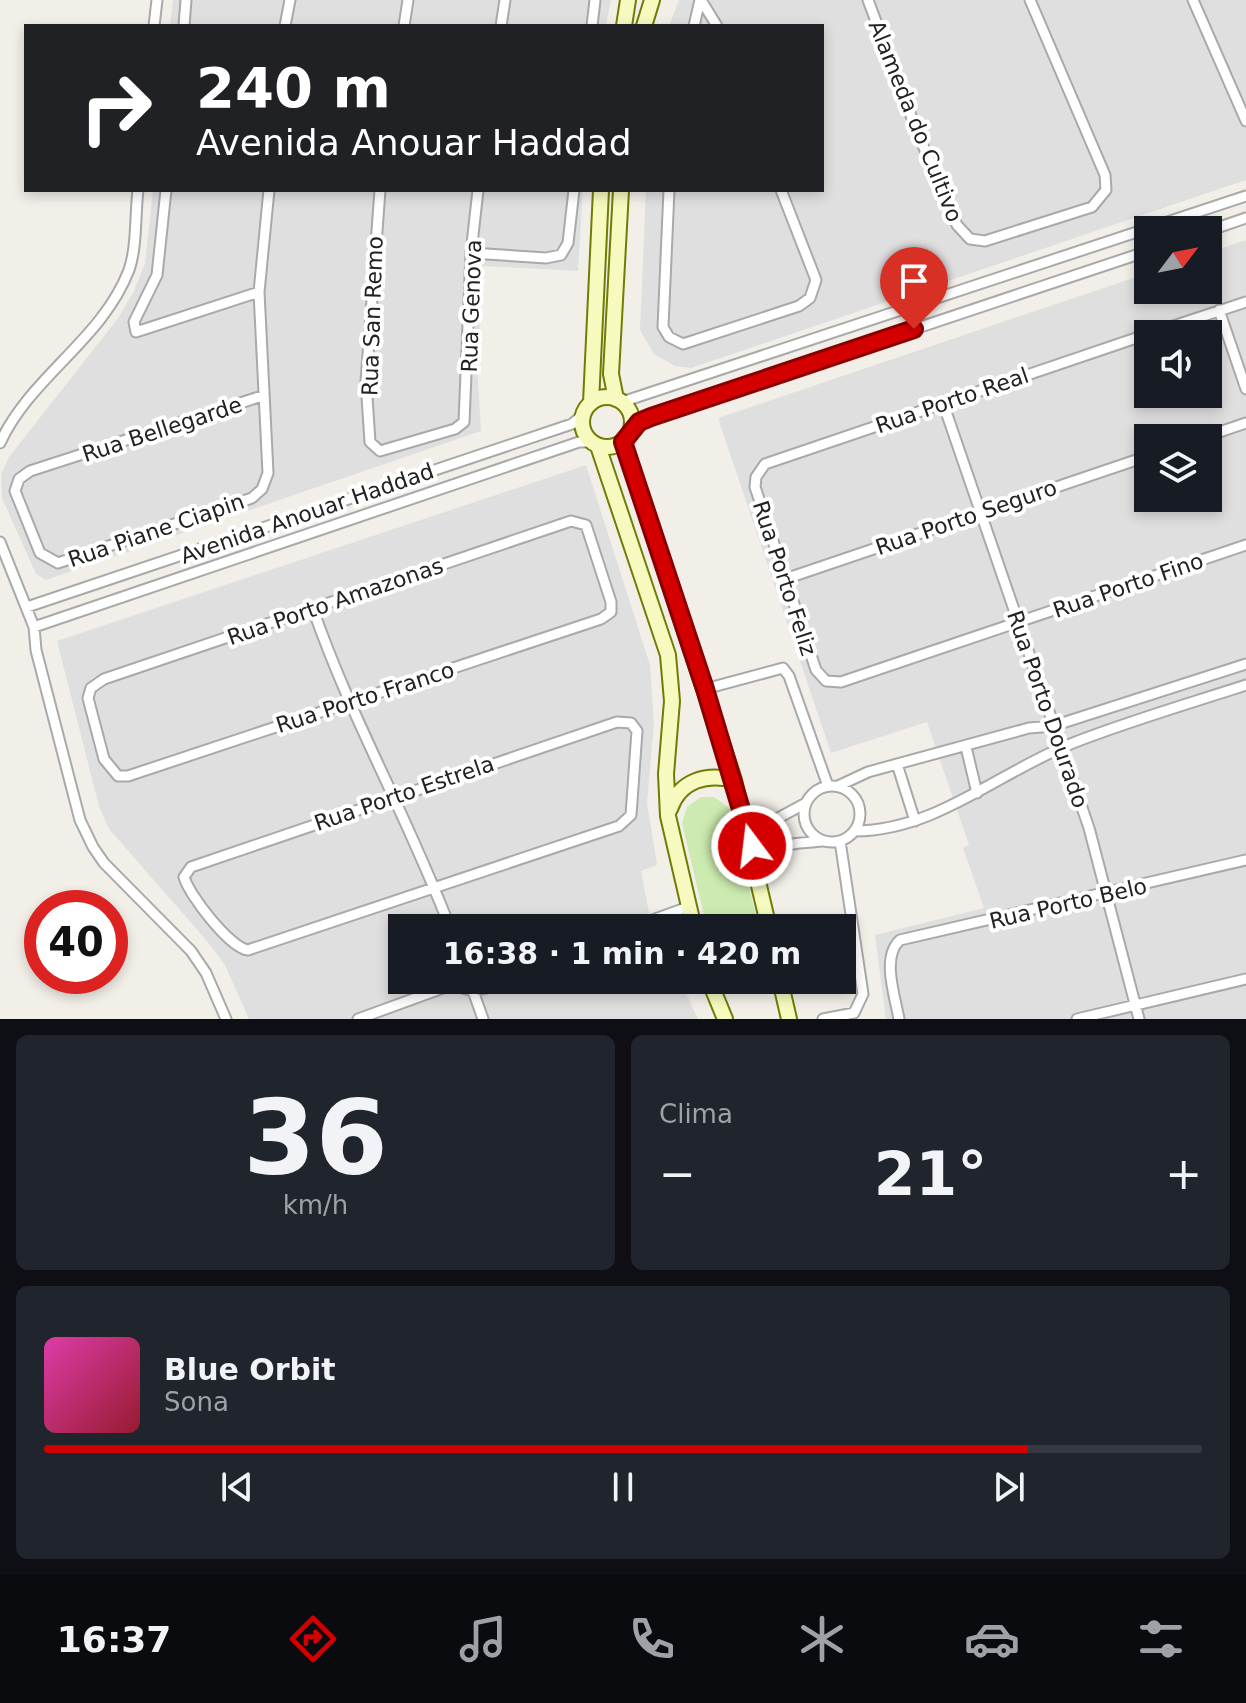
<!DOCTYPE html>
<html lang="pt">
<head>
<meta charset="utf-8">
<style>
	body { margin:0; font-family:"DejaVu Sans",sans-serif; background:#20242c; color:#f1f3f6; height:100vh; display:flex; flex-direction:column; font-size:30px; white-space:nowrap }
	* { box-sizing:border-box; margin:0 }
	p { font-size:26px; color:#9ea1a6 }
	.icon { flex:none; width:44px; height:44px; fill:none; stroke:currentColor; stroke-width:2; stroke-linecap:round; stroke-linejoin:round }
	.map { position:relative; height:1019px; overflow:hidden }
	.drawer { display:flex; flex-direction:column; gap:16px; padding:16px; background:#0d0f14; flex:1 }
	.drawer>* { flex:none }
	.hud { position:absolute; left:24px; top:24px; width:800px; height:168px; border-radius:0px; box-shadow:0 4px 12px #0003; background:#202124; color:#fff; overflow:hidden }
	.needle { width:52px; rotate:58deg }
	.controls { position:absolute; left:1134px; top:216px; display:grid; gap:16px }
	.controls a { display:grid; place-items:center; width:88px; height:88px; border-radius:0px; background:#171b24; box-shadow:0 4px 12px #0003; font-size:40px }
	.speed { position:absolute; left:24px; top:890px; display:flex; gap:16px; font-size:40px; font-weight:700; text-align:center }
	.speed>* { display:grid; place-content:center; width:104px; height:104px; border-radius:50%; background:#171b24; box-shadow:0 4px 12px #0003; line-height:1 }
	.speed .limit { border:12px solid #d22; background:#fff; color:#111 }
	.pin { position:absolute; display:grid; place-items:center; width:68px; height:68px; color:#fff; margin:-82px -34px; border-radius:50% 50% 50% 0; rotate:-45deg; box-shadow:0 0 8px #0007 }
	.pin .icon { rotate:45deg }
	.me { position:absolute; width:88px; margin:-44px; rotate:345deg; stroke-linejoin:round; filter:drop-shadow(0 0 6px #0008) }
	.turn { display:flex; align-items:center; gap:28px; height:168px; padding:0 40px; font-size:36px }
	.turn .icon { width:104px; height:104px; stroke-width:2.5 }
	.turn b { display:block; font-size:56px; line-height:68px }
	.big { font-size:60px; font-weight:700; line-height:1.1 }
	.drawer .widget { flex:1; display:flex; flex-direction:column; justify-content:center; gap:12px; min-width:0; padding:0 28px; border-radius:12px; background:#20242c }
	.drawer .dial { align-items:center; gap:0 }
	.dial b { font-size:104px; line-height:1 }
	.song { display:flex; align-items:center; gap:24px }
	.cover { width:96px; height:96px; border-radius:12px; background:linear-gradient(135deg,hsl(320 70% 55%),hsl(350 70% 35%)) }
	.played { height:8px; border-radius:4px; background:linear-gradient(90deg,#d40000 85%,#363941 85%) }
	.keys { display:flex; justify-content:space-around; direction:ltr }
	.heat { display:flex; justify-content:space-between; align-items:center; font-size:44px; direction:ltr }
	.drawer .tiles { flex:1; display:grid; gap:16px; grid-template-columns:1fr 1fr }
	.widget:last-child { grid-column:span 2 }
	.trip { position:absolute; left:388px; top:914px; width:468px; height:80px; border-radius:0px; background:#171b24; box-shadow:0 4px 12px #0003; font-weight:700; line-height:80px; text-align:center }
	.dock { display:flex; height:128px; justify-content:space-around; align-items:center; background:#090b0e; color:#9ea1a6 }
	.dock .icon { width:56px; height:56px }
	.dock .active { color:#d40000 }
	.dock b { font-size:36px; color:#f1f3f6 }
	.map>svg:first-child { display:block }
	.residential { fill:#e0dfdf; fill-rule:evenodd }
	.grass { fill:#cdebb0 }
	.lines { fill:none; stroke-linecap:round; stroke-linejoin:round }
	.street-casing { stroke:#a9a9a9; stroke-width:13 }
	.secondary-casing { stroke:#707d05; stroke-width:18 }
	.street { stroke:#fff; stroke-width:9 }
	.secondary { stroke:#f7fabf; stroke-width:14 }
	.route-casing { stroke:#8a0000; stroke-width:20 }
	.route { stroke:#d40000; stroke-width:14 }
	.labels { text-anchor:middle; stroke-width:8; stroke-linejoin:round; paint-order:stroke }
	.street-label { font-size:22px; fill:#222; stroke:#fff }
</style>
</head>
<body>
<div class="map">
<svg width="1246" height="1019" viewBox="0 0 1246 1019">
	<rect width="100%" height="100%" fill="#f2efe9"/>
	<path class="residential" d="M173,0H611L606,26H170Z
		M679,0H1246V180L691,368L675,366L654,354L640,330L646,190H822V26H669Z
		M153,190H583L578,271L484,266L477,364L481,431L46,580L36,574L2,498L1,474L9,457L119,317L134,291L145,263Z
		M1246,240V1019H886L875,935L984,908L963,848L969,845L927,722L831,753L718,418L1148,273V290H1208V253ZM1148,334H1208V394H1148ZM1148,438H1208V498H1148Z
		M586,465L650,665L654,723L647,803L657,865L641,871L652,928H402V980H680L698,1019H249L225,965L207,941L109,829L99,806L57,641Z"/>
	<path class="grass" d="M701,797H714L730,809L759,928H707L682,823L687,807Z"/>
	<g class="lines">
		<g class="street-casing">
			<path id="street" d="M701,0L717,26
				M868,0L916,129L957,225L970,239L985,241L1092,207L1106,190L1105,175L1030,0
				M1193,0L1246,121
				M154,26L157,0
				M184,26L186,0
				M285,26L290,0
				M404,26L408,0
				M501,26L505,0
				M592,26L595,0
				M694,26L700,0
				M166,190L157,275L134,322L136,332L259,292
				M380,190L366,382L370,442L380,451L455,429L464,422L471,253L478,190
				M669,190L663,327L669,337L683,344L799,306L810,298L816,280L781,190
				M1208,231L1246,218
				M471,253L546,258L561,255L568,243L574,190
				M1219,310L1246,389
				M1148,334L765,464L756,477L755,487L816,670L826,681L841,682L1246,545
				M1149,334L1246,302
				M262,396L30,471L19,479L15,491L40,553L58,563L252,498L262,489L268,473L259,292L269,190
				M622,402L1246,196
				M943,403L1089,828L1139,1019
				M630,431L651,417L1148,251
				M1202,438L1246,423
				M0,443C31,376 102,340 129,270C137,247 135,215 138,190
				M571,521L586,525L611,602V612L601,619L128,776H118L104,759L88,698L91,688L104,679Z
				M0,542L34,627L36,650L80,820L93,847L104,863L191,951L206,973L226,1019
				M785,579L1148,456
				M27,607L572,424L584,414
				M313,609C351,719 409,819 450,928
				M34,627L579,442H593
				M705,689L783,668L789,676L828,786
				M617,722L631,723L637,731L631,815L619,826L248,950C230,948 189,895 184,877L191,867Z
				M966,747L977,793
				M897,764L915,821
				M804 814a28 28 0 1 1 56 0a28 28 0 1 1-56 0Z
				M838,786L868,772L1029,728L1053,726L1246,664
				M747,826L769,823L806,803
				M855,831C936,831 1000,771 1073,743C1129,721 1188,704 1246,685
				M757,866C769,841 798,844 822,841
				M630,928L688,907
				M455,986L473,991L524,980
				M472,988L483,1019
				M358,1019L465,980
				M823,1019L854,1013L863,994L840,841
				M899,1019C895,996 881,957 900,940L1246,860
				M1077,1019L1246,979"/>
		</g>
		<g class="secondary-casing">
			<path id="secondary" d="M624,26L628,0
				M644,26L652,0
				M582 422a25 25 0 1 1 50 0a25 25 0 1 1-50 0Z
				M616,399L611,374L621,190
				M591,403L601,190
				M623,442L734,780L769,928
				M598,446L668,655L672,701L666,774L668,816L694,928
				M670,809C680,780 707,773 734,780
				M709,980L725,1019
				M717,980L736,984L747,980
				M780,980L789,1019"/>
		</g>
		<use href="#street" class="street"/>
		<use href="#secondary" class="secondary"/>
	</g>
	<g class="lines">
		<g class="route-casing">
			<path id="route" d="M752,846L705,689L623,442L639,422L651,417L914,329"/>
		</g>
		<use href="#route" class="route"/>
	</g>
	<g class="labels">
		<g class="street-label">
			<text transform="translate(916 121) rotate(68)" y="8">Alameda do Cultivo</text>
			<text transform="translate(471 306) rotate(-88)" y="8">Rua Genova</text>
			<text transform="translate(372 316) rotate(-88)" y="8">Rua San Remo</text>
			<text transform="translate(952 400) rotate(-19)" y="8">Rua Porto Real</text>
			<text transform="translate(162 429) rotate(-18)" y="8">Rua Bellegarde</text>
			<text transform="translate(307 513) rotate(-19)" y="8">Avenida Anouar Haddad</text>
			<text transform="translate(966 517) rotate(-19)" y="8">Rua Porto Seguro</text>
			<text transform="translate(156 530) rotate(-19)" y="8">Rua Piane Ciapin</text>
			<text transform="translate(785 578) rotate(72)" y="8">Rua Porto Feliz</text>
			<text transform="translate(1128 585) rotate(-19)" y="8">Rua Porto Fino</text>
			<text transform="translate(335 601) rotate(-19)" y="8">Rua Porto Amazonas</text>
			<text transform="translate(365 697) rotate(-18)" y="8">Rua Porto Franco</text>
			<text transform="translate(1048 709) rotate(71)" y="8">Rua Porto Dourado</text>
			<text transform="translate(404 793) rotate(-19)" y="8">Rua Porto Estrela</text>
			<text transform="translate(1068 903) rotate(-13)" y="8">Rua Porto Belo</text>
		</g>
	</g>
</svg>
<div class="controls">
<a><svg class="needle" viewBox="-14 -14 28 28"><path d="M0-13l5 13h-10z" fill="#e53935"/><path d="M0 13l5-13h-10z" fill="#9ea1a6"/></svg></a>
<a><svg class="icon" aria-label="sound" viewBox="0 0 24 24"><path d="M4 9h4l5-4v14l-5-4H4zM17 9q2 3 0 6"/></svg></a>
<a><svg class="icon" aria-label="layers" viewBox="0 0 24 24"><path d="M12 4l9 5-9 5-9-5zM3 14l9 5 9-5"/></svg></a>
</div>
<div class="speed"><div class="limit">40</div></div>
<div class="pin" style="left:914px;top:329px;background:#d93025"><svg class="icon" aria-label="arrive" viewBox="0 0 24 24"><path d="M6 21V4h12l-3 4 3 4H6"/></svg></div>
<svg class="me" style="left:752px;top:846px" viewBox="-20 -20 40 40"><circle r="17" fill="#d40000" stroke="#fff" stroke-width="3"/><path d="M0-11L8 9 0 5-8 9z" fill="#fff"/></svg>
<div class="trip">16:38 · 1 min · 420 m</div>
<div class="hud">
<div class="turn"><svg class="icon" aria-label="right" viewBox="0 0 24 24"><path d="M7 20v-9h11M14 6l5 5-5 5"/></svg><div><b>240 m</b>Avenida Anouar Haddad</div></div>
</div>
</div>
<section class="drawer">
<div class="tiles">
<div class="widget dial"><b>36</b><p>km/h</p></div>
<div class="widget"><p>Clima</p>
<div class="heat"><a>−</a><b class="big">21°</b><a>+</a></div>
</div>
<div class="widget">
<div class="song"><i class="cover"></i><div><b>Blue Orbit</b><p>Sona</p></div></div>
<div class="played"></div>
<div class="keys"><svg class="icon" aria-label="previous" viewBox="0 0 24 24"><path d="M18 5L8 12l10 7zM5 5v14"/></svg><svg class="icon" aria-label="pause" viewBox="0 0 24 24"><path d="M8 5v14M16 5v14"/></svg><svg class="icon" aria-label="next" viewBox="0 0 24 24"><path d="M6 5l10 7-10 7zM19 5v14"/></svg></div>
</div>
</div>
</section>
<nav class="dock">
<b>16:37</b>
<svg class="icon active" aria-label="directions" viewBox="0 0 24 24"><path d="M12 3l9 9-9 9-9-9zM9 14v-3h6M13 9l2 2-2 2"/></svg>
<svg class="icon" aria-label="music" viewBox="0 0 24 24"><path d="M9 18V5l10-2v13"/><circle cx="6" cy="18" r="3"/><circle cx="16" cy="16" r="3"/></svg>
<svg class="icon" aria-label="phone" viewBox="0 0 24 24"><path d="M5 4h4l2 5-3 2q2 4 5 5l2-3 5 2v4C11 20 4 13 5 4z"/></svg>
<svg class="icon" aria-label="climate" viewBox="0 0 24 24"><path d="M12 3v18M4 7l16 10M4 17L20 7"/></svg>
<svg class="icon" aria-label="car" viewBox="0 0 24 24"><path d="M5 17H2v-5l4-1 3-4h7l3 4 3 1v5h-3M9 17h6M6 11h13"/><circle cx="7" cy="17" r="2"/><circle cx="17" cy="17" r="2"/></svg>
<svg class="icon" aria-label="filters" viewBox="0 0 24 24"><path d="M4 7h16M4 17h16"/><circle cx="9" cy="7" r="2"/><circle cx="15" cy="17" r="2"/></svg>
</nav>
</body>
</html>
